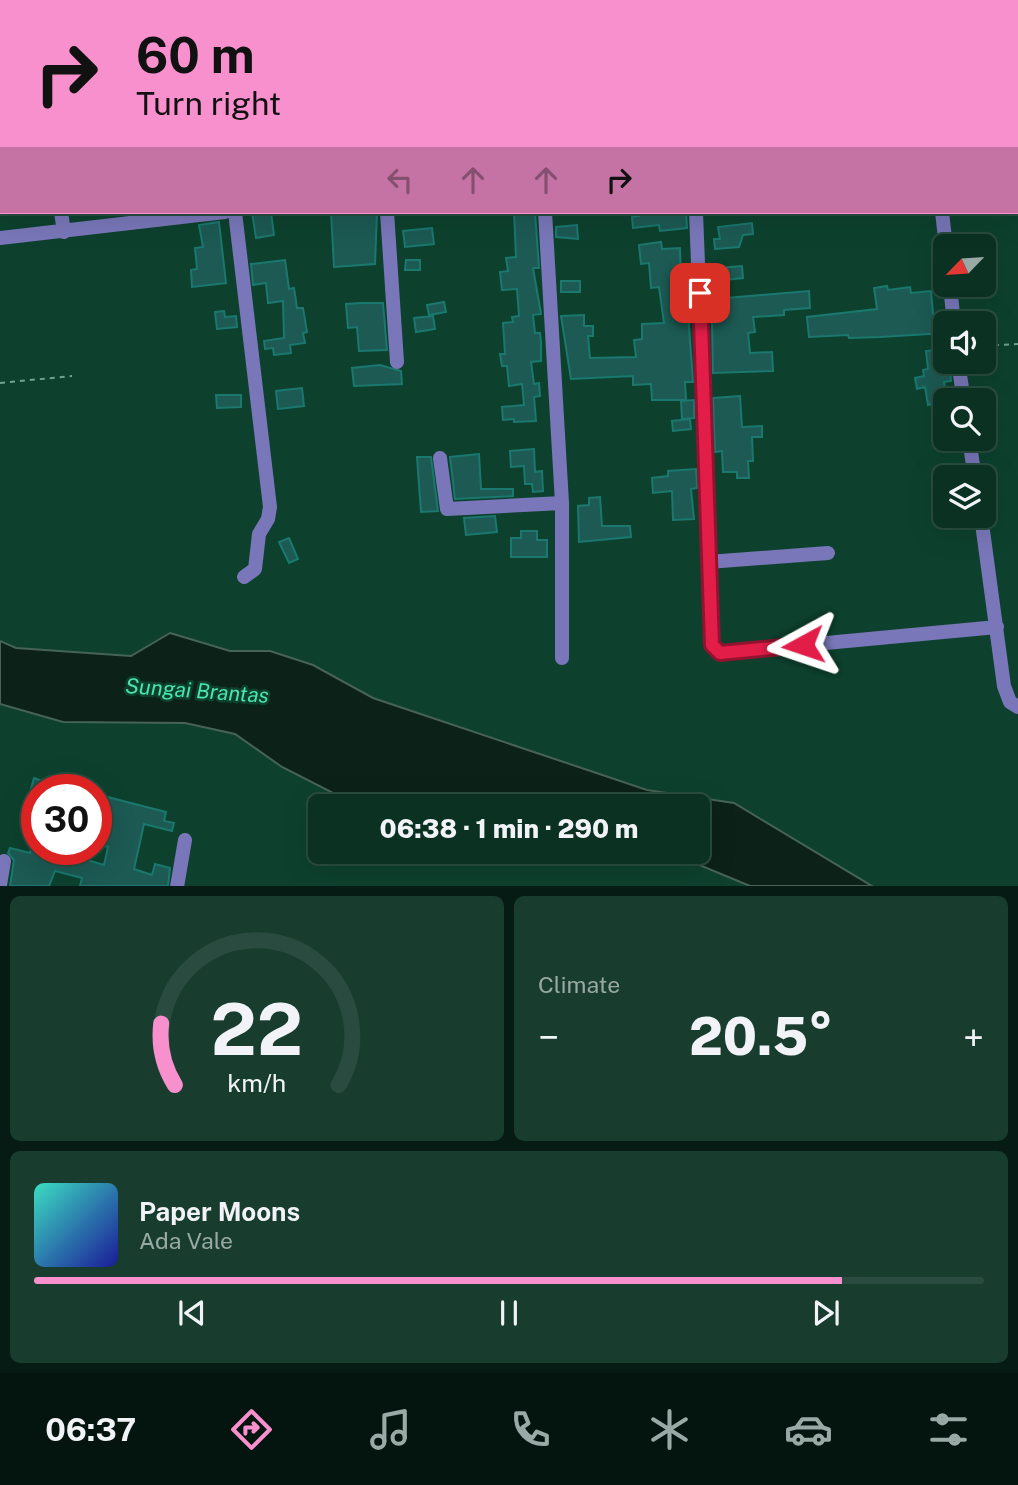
<!DOCTYPE html>
<html lang="en">
<head>
<meta charset="utf-8">
<style>
	body { margin:0; font-family:"Public Sans",sans-serif; background:#183d2f; color:#f1f3f6; height:100vh; display:flex; flex-direction:column; font-size:26px; white-space:nowrap }
	* { box-sizing:border-box; margin:0 }
	p { font-size:23px; color:#99a9a5 }
	.icon { flex:none; width:38px; height:38px; fill:none; stroke:currentColor; stroke-width:2; stroke-linecap:round; stroke-linejoin:round }
	.map { position:relative; height:886px; overflow:hidden }
	.drawer { display:flex; flex-direction:column; gap:10px; padding:10px; background:#061b13; flex:1 }
	.drawer>* { flex:none }
	.banner { position:absolute; left:0px; top:0px; width:1018px; height:214px; box-shadow:0 7px 28px #0002,0 0 0 2px #2a4c40; background:#f790cd; color:#111; overflow:hidden }
	.needle { width:46px; rotate:245deg }
	.buttons { position:absolute; left:933px; top:234px; display:grid; gap:14px }
	.buttons a { display:grid; place-items:center; width:63px; height:63px; border-radius:10px; background:#0a3122; box-shadow:0 7px 28px #0002,0 0 0 2px #2a4c40; font-size:35px }
	.speed { position:absolute; left:21px; top:774px; display:flex; gap:14px; font-size:35px; font-weight:700; text-align:center }
	.speed>* { display:grid; place-content:center; width:91px; height:91px; border-radius:50%; background:#0a3122; box-shadow:0 7px 28px #0002,0 0 0 2px #2a4c40; line-height:1 }
	.speed .limit { border:10px solid #d22; background:#fff; color:#111 }
	.pin { position:absolute; display:grid; place-items:center; width:60px; height:60px; color:#fff; margin:-30px; border-radius:14px; box-shadow:0 4px 10px #0006 }
	.me { position:absolute; width:77px; margin:-38px; rotate:265deg; stroke-linejoin:round; filter:drop-shadow(0 0 5px #0008) }
	.turn { display:flex; align-items:center; gap:24px; height:147px; padding:0 21px; font-size:32px }
	.turn .icon { width:91px; height:91px; stroke-width:2.5 }
	.turn b { display:block; font-size:49px; line-height:60px }
	.lanes { display:flex; align-items:center; height:66px; padding:0 21px; background:#0003; justify-content:center; gap:35px; direction:ltr }
	.lanes .off { opacity:.35 }
	.big { font-size:52px; font-weight:800; line-height:1.1 }
	.drawer .card { flex:1; display:flex; flex-direction:column; justify-content:center; gap:10px; min-width:0; padding:0 24px; border-radius:10px; background:#183d2f }
	.drawer .dial { align-items:center; gap:0 }
	.dial svg { height:182px; overflow:visible; fill:none; stroke:#2a4c40; stroke-width:7; stroke-linecap:round; text-anchor:middle }
	.dial text { fill:#f1f3f6; stroke:none }
	.song { display:flex; align-items:center; gap:21px }
	.cover { width:84px; height:84px; border-radius:10px; background:linear-gradient(135deg,hsl(170 70% 55%),hsl(240 70% 35%)) }
	.played { height:7px; border-radius:4px; background:linear-gradient(90deg,#f790cd 85%,#2a4c40 85%) }
	.keys { display:flex; justify-content:space-around; direction:ltr }
	.heat { display:flex; justify-content:space-between; align-items:center; font-size:38px; direction:ltr }
	.drawer .tiles { flex:1; display:grid; gap:10px; grid-template-columns:1fr 1fr }
	.card:last-child { grid-column:span 2 }
	.trip { position:absolute; left:308px; top:794px; width:402px; height:70px; border-radius:10px; background:#0a3122; box-shadow:0 7px 28px #0002,0 0 0 2px #2a4c40; font-weight:800; line-height:70px; text-align:center }
	.menu { display:flex; height:112px; justify-content:space-around; align-items:center; background:#04140e; color:#99a9a5 }
	.menu .icon { width:49px; height:49px }
	.menu .current { color:#f790cd }
	.menu b { font-size:32px; color:#f1f3f6 }
	.map>svg:first-child { display:block }
	.water { fill:#0c2118; stroke:#476356; stroke-width:2 }
	.building { fill:#1c5a53; stroke:#1a786f; stroke-width:2 }
	.lines { fill:none; stroke-linecap:round; stroke-linejoin:round }
	.path { stroke:#73a28e; stroke-width:2; stroke-dasharray:5 5; stroke-linecap:butt }
	.minor { stroke:#7977b9; stroke-width:14 }
	.route-casing { stroke:#92132f; stroke-width:18 }
	.route { stroke:#e11d48; stroke-width:12 }
	.labels { text-anchor:middle; stroke-width:5; stroke-linejoin:round; paint-order:stroke }
	.water-label { font-size:21px; font-style:italic; fill:#4ae6ad; stroke:#0d412e }
</style>
</head>
<body>
<div class="map">
<svg width="1018" height="887" viewBox="0 0 1018 887">
	<rect width="100%" height="100%" fill="#0d412e"/>
	<path class="water" d="M170,633L230,651H270L313,665L373,698L647,790L734,803L872,886H750L668,852H698V807H474L457,800L391,801L335,794L282,767L235,734L185,723L63,722L0,704V641L16,648L131,656Z"/>
	<path class="building" d="M252,212H271L274,235L256,238Z
		M331,212H377L375,264L334,267Z
		M514,212H535L539,268H533L541,314L533,315L535,333H540L541,342V361L531,362L534,384L539,383L540,396L534,397L536,421L514,422V419L503,420L502,407L524,405L522,384L509,386L507,366H502L500,354H505L503,323L513,322L512,317L519,316L517,289L502,290L500,272L508,271L506,258L516,257Z
		M639,212H686L687,228L660,231L659,225L633,228L632,217L639,216Z
		M219,222L226,283L192,287L191,270L197,269L195,248L203,247L199,225Z
		M752,223L753,234L743,235L739,247L715,249L714,239H720L718,227Z
		M577,225L578,239L556,237V227Z
		M432,228L434,244L405,247L403,231Z
		M661,242L662,249L680,248L681,286L686,285L693,382H685L686,400H652L651,384L633,385V376L571,379L561,316L584,315V326H593V336H588L590,358L636,357L634,340L642,339V324L664,323L659,287L651,288L649,263L641,264L639,245Z
		M285,260L289,289L294,288L297,308H303L307,332L303,333L305,343L290,345L291,353L274,355L273,348L265,349L264,341L284,338L283,301L268,303L266,283L253,285L251,264Z
		M406,260H420V270H405Z
		M742,266L743,278L724,280L726,298L809,291L810,308L784,310V315L753,317L755,332L748,333L750,353L772,352L773,371L713,373L712,322L720,321L718,295L709,296L708,269Z
		M561,281H580V292H561Z
		M887,286L888,290L910,287L911,293L931,291L934,324L944,323L945,333L880,337L849,338L848,335L809,337L807,317L877,309L874,288Z
		M444,302L446,312L429,315L427,305Z
		M361,303H383L387,350L359,351L357,327L348,328L346,304Z
		M224,311L225,317L236,316L237,327L217,329L215,312Z
		M433,316L435,329L416,332L414,318Z
		M942,349L945,362H949L951,381L944,382L947,401L928,405L925,387L917,389L915,378L924,376L923,370L928,369L926,351Z
		M380,365L401,371L402,384L354,386L352,368Z
		M302,388L304,406L278,409L276,391Z
		M216,395H241V407L217,408Z
		M740,396L742,427L762,426V437H752L753,461H748L749,478H737V472H723L722,451L715,452L713,398Z
		M694,400V418L682,419L681,401Z
		M690,419L691,429L673,431L672,421Z
		M534,449L535,472L542,471L543,491L533,492L532,484H525L524,466L511,467L510,451Z
		M479,454L481,489H513V496L455,499L450,457Z
		M417,457H431L438,511L421,512Z
		M696,469L697,488L691,489L694,519L673,520L672,491L653,493L652,478L668,476V471Z
		M600,497L602,526H630L631,537L579,542L578,506L589,505V498Z
		M495,516L497,532L466,535L464,518Z
		M521,531H537V540H547V557H511V538H521Z
		M289,538L298,559L289,563L279,542Z
		M34,778L58,787V789H37V821L23,818Z
		M96,794L166,812L164,821L174,823L172,831L144,824L134,869L152,875L155,864L170,868L168,886H80L82,878L55,871L49,886H10L14,860L8,853L10,848L30,853L31,849H50L104,865L108,847L96,844Z"/>
	<g class="lines">
		<path class="path" d="M1017,106H1018
			M984,346L1018,344
			M0,383L72,376"/>
		<path class="minor" d="M29,0V2
			M199,0L200,2
			M536,0V2
			M684,0V2
			M800,0V2
			M919,0V2
			M61,212L64,232
			M235,212L270,507L268,519L259,534L255,569L244,577
			M387,212L397,362
			M545,212L562,503V658
			M696,212L713,648L720,653L997,627
			M942,212L946,247
			M0,238L225,212
			M950,285L954,324
			M958,362L964,401
			M969,439L975,478
			M440,458L447,509L562,503
			M981,516L1004,686L1010,702L1018,707
			M708,562L828,553
			M0,885L4,861
			M177,887L185,840"/>
	</g>
	<g class="lines">
		<g class="route-casing">
			<path id="route" d="M700,293L712,645L720,653L803,645"/>
		</g>
		<use href="#route" class="route"/>
	</g>
	<g class="labels">
		<g class="water-label">
			<text transform="translate(197 691) rotate(4)" y="7">Sungai Brantas</text>
		</g>
	</g>
</svg>
<div class="buttons">
<a><svg class="needle" viewBox="-14 -14 28 28"><path d="M0-13l5 13h-10z" fill="#e53935"/><path d="M0 13l5-13h-10z" fill="#99a9a5"/></svg></a>
<a><svg class="icon" aria-label="sound" viewBox="0 0 24 24"><path d="M4 9h4l5-4v14l-5-4H4zM17 9q2 3 0 6"/></svg></a>
<a><svg class="icon" aria-label="search" viewBox="0 0 24 24"><circle cx="10" cy="10" r="6"/><path d="M15 15l6 6"/></svg></a>
<a><svg class="icon" aria-label="layers" viewBox="0 0 24 24"><path d="M12 4l9 5-9 5-9-5zM3 14l9 5 9-5"/></svg></a>
</div>
<div class="speed"><div class="limit">30</div></div>
<div class="pin" style="left:700px;top:293px;background:#d93025"><svg class="icon" aria-label="arrive" viewBox="0 0 24 24"><path d="M6 21V4h12l-3 4 3 4H6"/></svg></div>
<svg class="me" style="left:803px;top:645px" viewBox="-20 -20 40 40"><path d="M0-17L14 15 0 8-14 15z" fill="#e11d48" stroke="#fff" stroke-width="4"/></svg>
<div class="trip">06:38 · 1 min · 290 m</div>
<div class="banner">
<div class="turn"><svg class="icon" aria-label="right" viewBox="0 0 24 24"><path d="M7 20v-9h11M14 6l5 5-5 5"/></svg><div><b>60 m</b>Turn right</div></div>
<div class="lanes"><svg class="icon off" aria-label="left" viewBox="0 0 24 24"><path d="M17 20v-9H6M10 6l-5 5 5 5"/></svg><svg class="icon off" aria-label="ahead" viewBox="0 0 24 24"><path d="M12 20V5M6 11l6-6 6 6"/></svg><svg class="icon off" aria-label="ahead" viewBox="0 0 24 24"><path d="M12 20V5M6 11l6-6 6 6"/></svg><svg class="icon" aria-label="right" viewBox="0 0 24 24"><path d="M7 20v-9h11M14 6l5 5-5 5"/></svg></div>
</div>
</div>
<section class="drawer">
<div class="tiles">
<div class="card dial"><svg viewBox="0 0 100 80">
<path d="M14 69A42 42 0 1 1 86 69"/>
<path d="M14 69A42 42 0 0 1 8 42" stroke="#f790cd"/>
<text x="50" y="56" font-size="32" font-weight="700">22</text>
<text x="50" y="72" font-size="11">km/h</text>
</svg></div>
<div class="card"><p>Climate</p>
<div class="heat"><a>−</a><b class="big">20.5°</b><a>+</a></div>
</div>
<div class="card">
<div class="song"><i class="cover"></i><div><b>Paper Moons</b><p>Ada Vale</p></div></div>
<div class="played"></div>
<div class="keys"><svg class="icon" aria-label="previous" viewBox="0 0 24 24"><path d="M18 5L8 12l10 7zM5 5v14"/></svg><svg class="icon" aria-label="pause" viewBox="0 0 24 24"><path d="M8 5v14M16 5v14"/></svg><svg class="icon" aria-label="next" viewBox="0 0 24 24"><path d="M6 5l10 7-10 7zM19 5v14"/></svg></div>
</div>
</div>
</section>
<nav class="menu">
<b>06:37</b>
<svg class="icon current" aria-label="directions" viewBox="0 0 24 24"><path d="M12 3l9 9-9 9-9-9zM9 14v-3h6M13 9l2 2-2 2"/></svg>
<svg class="icon" aria-label="music" viewBox="0 0 24 24"><path d="M9 18V5l10-2v13"/><circle cx="6" cy="18" r="3"/><circle cx="16" cy="16" r="3"/></svg>
<svg class="icon" aria-label="phone" viewBox="0 0 24 24"><path d="M5 4h4l2 5-3 2q2 4 5 5l2-3 5 2v4C11 20 4 13 5 4z"/></svg>
<svg class="icon" aria-label="climate" viewBox="0 0 24 24"><path d="M12 3v18M4 7l16 10M4 17L20 7"/></svg>
<svg class="icon" aria-label="car" viewBox="0 0 24 24"><path d="M5 17H2v-5l4-1 3-4h7l3 4 3 1v5h-3M9 17h6M6 11h13"/><circle cx="7" cy="17" r="2"/><circle cx="17" cy="17" r="2"/></svg>
<svg class="icon" aria-label="filters" viewBox="0 0 24 24"><path d="M4 7h16M4 17h16"/><circle cx="9" cy="7" r="2"/><circle cx="15" cy="17" r="2"/></svg>
</nav>
</body>
</html>
